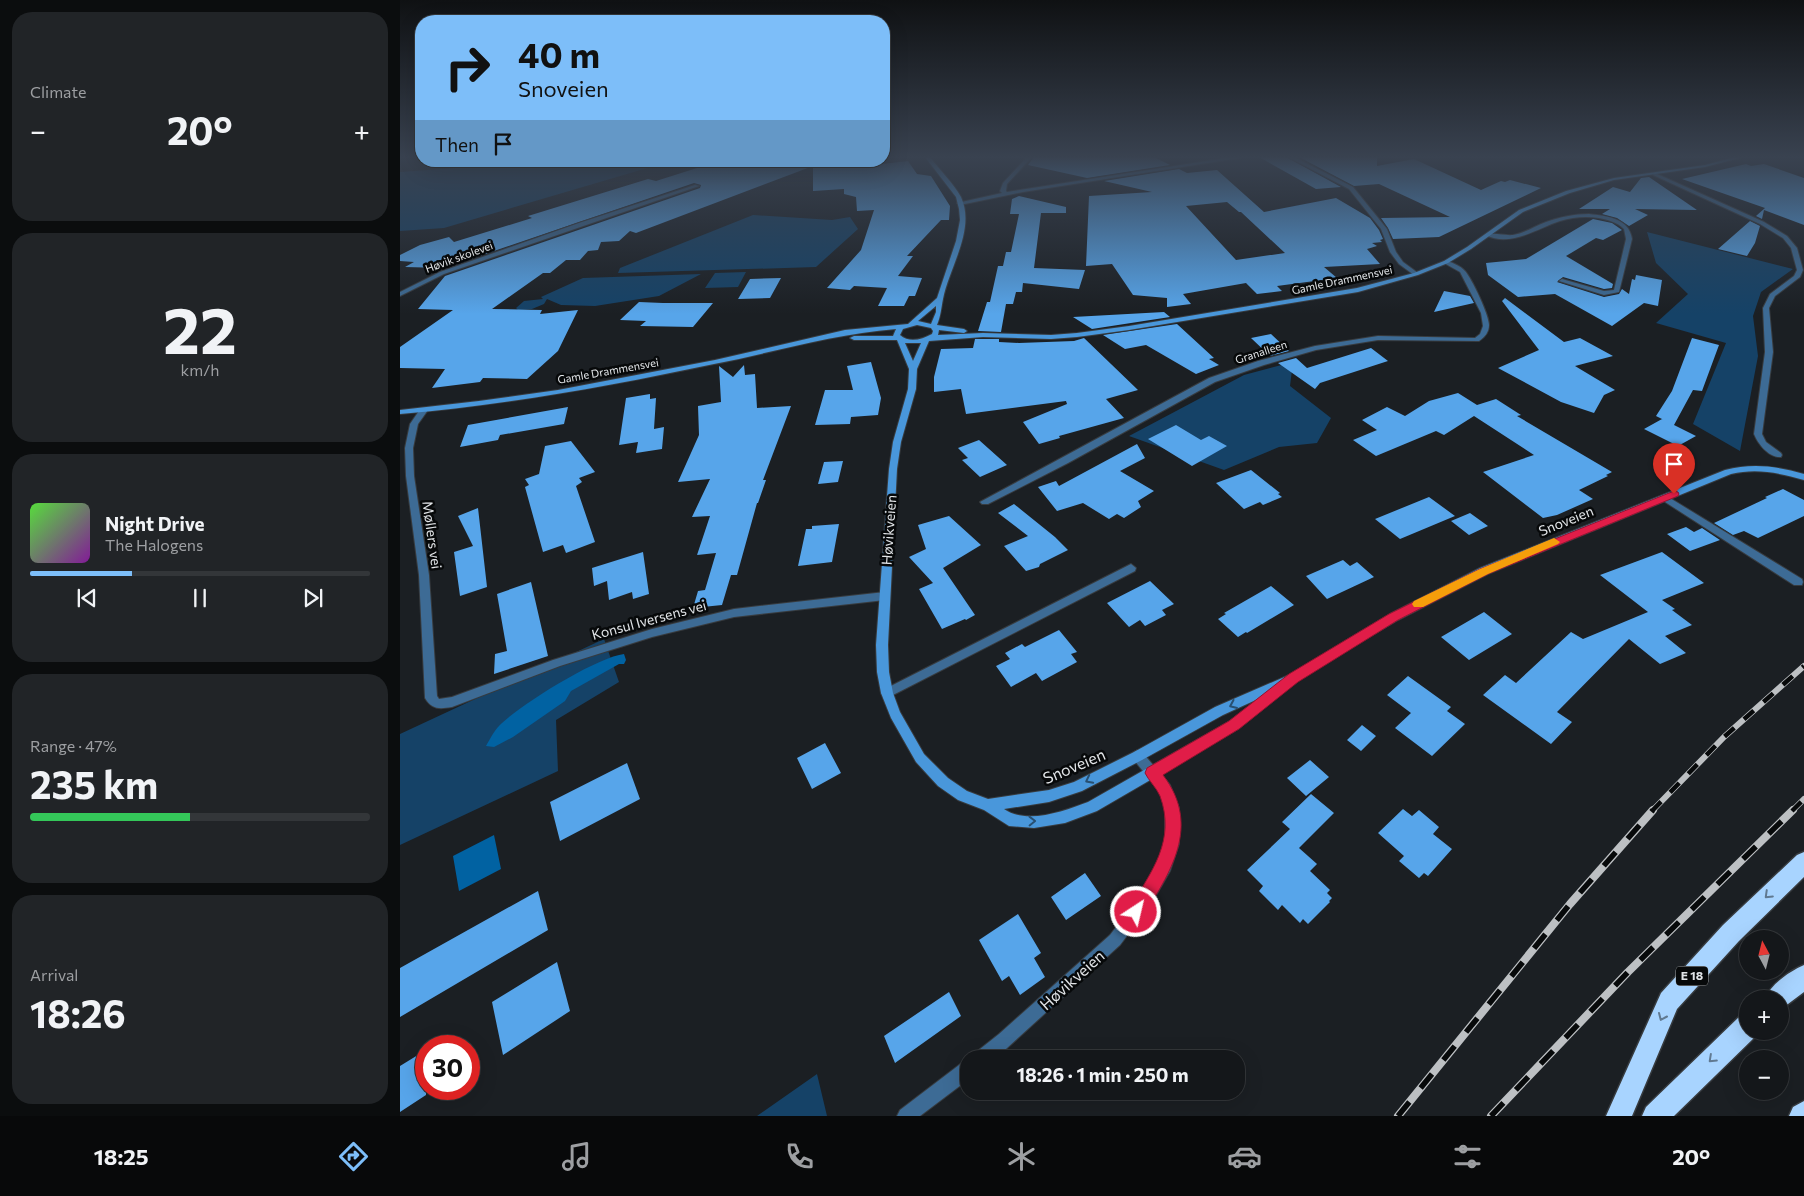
<!DOCTYPE html>
<html lang="en">
<head>
<meta charset="utf-8">
<style>
	body { margin:0; font-family:Commissioner,sans-serif; background:#212427; color:#f1f3f6; height:100vh; display:flex; flex-direction:column; font-size:19px; white-space:nowrap }
	* { box-sizing:border-box; margin:0 }
	p { font-size:16px; color:#9d9fa2 }
	.icon { flex:none; width:28px; height:28px; fill:none; stroke:currentColor; stroke-width:2; stroke-linecap:round; stroke-linejoin:round }
	.map { position:relative; flex:1; overflow:hidden }
	.panel { display:flex; flex-direction:column; gap:12px; padding:12px; background:#0b0d0e; width:400px }
	.panel>* { flex:none }
	.banner { position:absolute; left:15px; top:15px; width:475px; height:152px; border-radius:20px; box-shadow:0 5px 20px #0002,0 0 0 1px #333639; background:#7dbef9; color:#111; overflow:hidden }
	.needle { width:32px; rotate:353deg }
	.buttons { position:absolute; left:1339px; top:930px; display:grid; gap:10px }
	.buttons a { display:grid; place-items:center; width:50px; height:50px; border-radius:50%; background:#14171a; box-shadow:0 5px 20px #0002,0 0 0 1px #333639; font-size:25px }
	.speed { position:absolute; left:15px; top:1035px; display:flex; gap:10px; font-size:25px; font-weight:700; text-align:center }
	.speed>* { display:grid; place-content:center; width:65px; height:65px; border-radius:50%; background:#14171a; box-shadow:0 5px 20px #0002,0 0 0 1px #333639; line-height:1 }
	.speed .limit { border:8px solid #d22; background:#fff; color:#111 }
	.pin { position:absolute; display:grid; place-items:center; width:42px; height:42px; color:#fff; margin:-51px -21px; border-radius:50% 50% 50% 0; rotate:-45deg; box-shadow:0 0 5px #0007 }
	.pin .icon { rotate:45deg }
	.me { position:absolute; width:55px; margin:-28px; rotate:35deg; stroke-linejoin:round; filter:drop-shadow(0 0 4px #0008) }
	.turn { display:flex; align-items:center; gap:18px; height:105px; padding:0 20px; font-size:22px }
	.turn .icon { width:65px; height:65px; stroke-width:2.5 }
	.turn b { display:block; font-size:35px; line-height:42px }
	.then { display:flex; align-items:center; height:48px; padding:0 20px; background:#0003; gap:10px; font-size:19px }
	.big { font-size:38px; font-weight:700; line-height:1.1 }
	.panel .widget { flex:1; display:flex; flex-direction:column; justify-content:center; gap:8px; min-width:0; padding:0 18px; border-radius:20px; background:#212427 }
	.panel .dial { align-items:center; gap:0 }
	.dial b { font-size:65px; line-height:1 }
	.song { display:flex; align-items:center; gap:15px }
	.cover { width:60px; height:60px; border-radius:8px; background:linear-gradient(135deg,hsl(110 70% 55%),hsl(290 70% 35%)) }
	.played { height:5px; border-radius:2px; background:linear-gradient(90deg,#7dbef9 30%,#333639 30%) }
	.keys { display:flex; justify-content:space-around; direction:ltr }
	.heat { display:flex; justify-content:space-between; align-items:center; font-size:28px; direction:ltr }
	.charge { height:8px; border-radius:4px; background:linear-gradient(90deg,#34c759 47%,#333639 0) }
	.trip { position:absolute; left:560px; top:1050px; width:285px; height:50px; border-radius:20px; background:#14171a; box-shadow:0 5px 20px #0002,0 0 0 1px #333639; font-weight:700; line-height:50px; text-align:center }
	.dock { display:flex; height:80px; justify-content:space-around; align-items:center; background:#08090a; color:#9d9fa2 }
	.dock .icon { width:35px; height:35px }
	.dock .current { color:#7dbef9 }
	.dock b { font-size:22px; color:#f1f3f6 }
	main { display:flex; flex:1; min-height:0 }
	.map>svg:first-child { display:block }
	.green { fill:#154267 }
	.water { fill:#0162a2 }
	.building { fill:#57a5ea; fill-rule:evenodd }
	.lines { fill:none; stroke-linecap:round; stroke-linejoin:round }
	.street-casing { stroke:#373b3f; stroke-width:2 }
	.secondary-casing { stroke:#373b3f; stroke-width:2 }
	.highway-casing { stroke:#373b3f; stroke-width:3 }
	.street { fill:#3d6b95; fill-rule:evenodd }
	.secondary { fill:#4997db; fill-rule:evenodd }
	.highway { fill:#a8d4ff; fill-rule:evenodd }
	.rail-far1-casing { stroke:#bdc0c3; stroke-width:6 }
	.rail-casing { stroke:#bdc0c3; stroke-width:8 }
	.rail-far1 { stroke:#07090a; stroke-width:4.5; stroke-dasharray:13; stroke-linecap:butt }
	.rail { stroke:#07090a; stroke-width:5.5; stroke-dasharray:18; stroke-linecap:butt }
	.oneway { stroke:#285072 }
	.oneway2 { stroke:#607991 }
	.route { fill:#e11d48; stroke:#92132f }
	.slow { fill:#f59e0b }
	.labels { text-anchor:middle; stroke-width:5; stroke-linejoin:round; paint-order:stroke }
	.far-street-label { font-size:11px; fill:#e2e5e8; stroke:#07090a }
	.shield { fill:#07090a; stroke:#a0a3a5; stroke-width:1 }
	.shield-label { font-size:12px; font-weight:bold; fill:#e2e5e8 }
	.street-label { font-size:14px; fill:#e2e5e8; stroke:#07090a }
	.near-street-label { font-size:16px; fill:#e2e5e8; stroke:#07090a }
</style>
</head>
<body>
<main>
<section class="panel">
<div class="widget"><p>Climate</p>
<div class="heat"><a>−</a><b class="big">20°</b><a>+</a></div>
</div>
<div class="widget dial"><b>22</b><p>km/h</p></div>
<div class="widget">
<div class="song"><i class="cover"></i><div><b>Night Drive</b><p>The Halogens</p></div></div>
<div class="played"></div>
<div class="keys"><svg class="icon" aria-label="previous" viewBox="0 0 24 24"><path d="M18 5L8 12l10 7zM5 5v14"/></svg><svg class="icon" aria-label="pause" viewBox="0 0 24 24"><path d="M8 5v14M16 5v14"/></svg><svg class="icon" aria-label="next" viewBox="0 0 24 24"><path d="M6 5l10 7-10 7zM19 5v14"/></svg></div>
</div>
<div class="widget"><p>Range · 47%</p><b class="big">235 km</b><div class="charge"></div></div>
<div class="widget"><p>Arrival</p><b class="big">18:26</b></div>
</section>
<div class="map">
<svg width="1404" height="1116" viewBox="0 0 1404 1116">
	<rect width="100%" height="100%" fill="#1b1f23"/>
	<path class="green" d="M154,161H253L261,164L44,228L0,231V172Z
		M353,215L432,220L450,217L458,229L416,267L218,273L220,268Z
		M1247,232L1393,269L1361,292L1353,316L1358,356L1340,451L1293,424L1326,343L1256,323L1288,294L1256,263Z
		M346,272L338,287L305,288L315,273Z
		M301,274L259,296L195,306L161,305L147,299L144,304L132,309L118,310L116,308L124,301L143,299L141,297L183,278Z
		M893,362L890,386L931,418L917,443L879,447L824,470L729,436L844,375Z
		M204,639L219,682L156,720L158,771L0,845V734Z
		M417,1074L427,1116H357Z"/>
	<path class="water" d="M224,654L226,660L224,664H219L171,691L165,701L113,737L94,747L86,746C90,739 94,731 99,726C118,706 197,657 224,654Z
		M94,835L101,869L59,891L53,856Z"/>
	<path class="building" d="M634,157H754L770,165L687,178L628,165Z
		M859,157H886L941,187L916,189Z
		M899,157H977V166L1014,159L1081,190L1101,181L1105,182L1110,180L1141,188L1039,237L993,239L988,228L981,218L1050,217L979,184L954,186Z
		M319,161H447L448,168L508,161L517,174L531,176L550,206L549,220H541L507,256H513L498,276L522,278L515,296H509L504,306H478L487,288L454,286L450,290L427,288L461,250L474,210L457,211L456,197L444,194V189L413,191V166L236,233L230,231L219,241L201,242L198,250L188,251L180,260H166L150,273H143L92,309L142,310L140,314L178,310L158,351L127,379L83,378L80,382L32,388L45,369L0,368V347L53,310L18,309L45,276L300,188L301,185L294,183L44,268L5,267L14,262L0,261V255L20,245L49,237L54,242L132,218L128,216L248,179L256,181Z
		M1346,164L1351,166L1364,164L1404,178V225L1364,210L1362,219L1356,216L1365,208L1282,179Z
		M779,169L787,173L817,170L864,212L936,198L970,218L979,230L983,239L980,240L982,242L972,243L977,246L967,249L980,264L924,267L937,278L877,286L882,291L857,294L846,283L783,294L791,304L767,307V298L733,295L712,264L686,266L689,196L752,192L704,181ZM827,202L839,212H841L885,253L836,260L786,206Z
		M1249,177L1297,210L1235,209L1248,215L1229,226L1217,218L1202,214L1210,209H1179L1213,187L1230,192L1241,178Z
		M619,196L666,207V213H641L634,268L685,270L679,289L623,283L622,292H616L613,304H606L601,332L578,331L587,302H590L598,266H603L606,252H611L619,214H610L612,199Z
		M1193,219L1212,223L1222,230L1203,240L1196,238L1166,256L1213,284L1212,288L1204,289L1163,277L1157,282L1204,297L1219,294L1222,289L1229,294L1232,279L1235,280L1236,275L1262,280L1258,306L1244,303L1212,326L1155,294L1118,297L1088,275L1086,263L1126,259Z
		M1350,221L1360,226L1355,243L1347,256L1318,249Z
		M381,278L370,298L338,299L350,279Z
		M1044,291L1070,296L1074,303L1034,312Z
		M1105,298L1164,342L1180,338L1213,356L1175,366L1215,390L1204,395L1194,413L1161,402L1098,368L1139,350L1102,301Z
		M239,302L263,303H313L293,327L240,326L246,321L220,320Z
		M764,312L770,317L692,329L673,317Z
		M777,324L814,358L809,359L819,365L796,374L746,345L725,349L703,335Z
		M871,334L889,351L870,356L851,338Z
		M684,338L738,390L706,399L724,418L659,436L660,438L639,444L623,422L667,404L666,401L566,414L561,389L534,392V377L541,349L573,348L575,339H599V342L619,343L674,341Z
		M1292,338L1319,345L1302,391L1293,390L1274,425L1256,416L1272,391Z
		M971,348L988,361L920,383L915,389L878,363L896,358L907,368Z
		M471,362L481,398L478,415L451,417L450,424L415,425L425,390H453L447,366Z
		M344,365L345,375L355,374L357,408L391,406L363,480H366L358,503H357L337,575H331L322,605L293,608L298,591L305,590L316,553L297,555L310,516L292,517L310,479L278,482L299,435L298,406L321,402L319,366L333,377Z
		M1058,393L1077,405L1096,399L1121,415L1117,416L1212,472L1206,475L1208,476L1179,490L1193,499L1157,515L1143,518L1083,472L1134,455L1074,416L1044,435L1036,431L976,456L953,440L977,430L962,420L987,407L1005,416L1029,401Z
		M250,394V399L256,398L254,429L264,427L262,449L236,453L238,442L219,445L226,398Z
		M168,407L164,424L100,435L98,440L60,447L68,425Z
		M1262,419L1296,436L1278,446L1244,429Z
		M776,425L801,440L809,436L827,446L792,466L748,439Z
		M579,440L607,465L580,477L562,460L568,458L558,448Z
		M171,441L195,472L179,478L182,482L176,486L195,542L166,553L163,545L143,552L125,487L129,485L125,479L139,474L145,446Z
		M737,444L745,458L720,471L754,491L738,501L741,507L724,518L717,514L709,519L683,503L657,511L638,487L656,481L659,486Z
		M443,461L438,482L418,484L424,462Z
		M851,470L880,493L878,494L882,497L863,505L860,502L844,509L816,483Z
		M1383,489L1404,500V516L1358,538L1344,531L1333,535L1314,523L1367,498L1365,497Z
		M1029,497L1055,516L1000,539L975,519Z
		M614,504L655,537L668,550L640,564L639,567L626,571L604,546L628,536L598,513Z
		M78,508L87,587L60,596L54,552L73,546L58,516Z
		M1070,513L1088,526L1069,535L1051,521Z
		M549,516L581,545L543,568L575,615L566,620L565,619L542,629L519,589L533,583L509,557L526,549L518,525Z
		M439,524L432,562L398,566L406,529H412V526Z
		M1286,527L1294,532L1302,528L1320,540L1290,551L1267,534Z
		M243,552L249,594L233,599L232,592L209,600L207,581L194,586L192,568Z
		M1262,552L1304,583L1262,600L1275,609L1272,610L1292,625L1265,636L1286,653L1260,664L1229,639L1157,712L1172,722L1151,744L1083,695L1105,675L1116,683L1171,632L1183,639L1248,612L1200,575Z
		M943,560L950,566L957,562L974,577L927,599L906,576Z
		M750,581L774,604L762,610L766,615L745,626L740,620L729,627L707,603Z
		M131,582L148,656L94,674L95,654L107,651L97,594Z
		M871,586L894,605L847,633L846,632L838,637L818,619L826,614L824,613Z
		M1084,612L1112,634L1069,660L1041,637Z
		M659,630L677,652L671,654L677,662L642,681L636,673L611,687L596,666L610,659L605,653L622,644L625,647Z
		M1008,676L1051,707L1047,711L1065,724L1032,756L995,728L1011,713L987,695Z
		M962,725L976,736L961,751L947,740Z
		M425,743L441,773L412,789L397,758Z
		M910,760L929,777L906,796L887,778Z
		M227,763L240,799L160,841L150,802Z
		M911,794L934,813L899,848L917,864L910,871L930,890L927,893L932,898L929,901L930,902L908,924L903,919L900,923L882,905L878,910L859,891L863,886L847,870L890,829L882,822Z
		M1003,809L1012,816L1019,810L1039,827L1033,834L1052,849L1028,876L1024,873L1019,878L999,861L1004,856L978,833Z
		M685,873L701,896L666,920L651,897Z
		M138,891L148,930L0,1017V968Z
		M618,914L641,953L634,958L645,977L620,995L609,976L602,981L579,940Z
		M157,962L170,1011L103,1055L92,1002Z
		M549,992L561,1016L495,1063L484,1036Z
		M26,1050V1095L0,1112V1066Z"/>
	<g class="lines">
		<g class="street-casing">
			<path id="street" d="M627,157H632L607,184L606,191L607,192L832,157H846L623,192L560,205L557,203L602,193L600,191L603,183Z
				M888,157H894L953,187L987,229L996,252L1003,262L1018,273V275H1014L999,264L990,252L981,229L949,189Z
				M1255,173L1364,222L1387,236L1397,248L1403,270L1400,277L1375,296L1369,308L1373,352L1362,434L1366,442L1381,453L1382,455L1381,457C1369,458 1358,444 1354,434L1365,352L1363,308L1370,294L1394,276L1397,270L1391,248L1383,238L1360,224L1253,175Z
				M295,185L299,186L44,274L0,296V292L40,272L179,223Z
				M1189,214C1207,216 1229,218 1232,239L1219,292L1204,295L1159,281L1162,279L1204,291L1214,290L1226,239L1224,229C1217,222 1208,220 1199,218C1186,216 1173,217 1160,221C1138,228 1110,248 1086,235C1093,232 1105,236 1113,235C1125,233 1135,226 1146,222C1160,217 1174,214 1189,214Z
				M1044,261C1050,261 1061,266 1065,271C1072,279 1089,315 1089,325C1089,332 1085,337 1079,341L978,340L916,350L864,365L815,382L668,463L588,504H582L580,502L809,378L858,361L915,346L978,336L1075,338L1080,334L1083,326L1081,313L1060,272L1044,263Z
				M21,408H24L28,410L18,424L13,448L14,476L29,575L37,696L39,699L52,697L153,660L252,629L334,609L485,592L489,593L490,596L489,599L485,600L334,617L252,637L160,666L52,707C40,709 32,710 25,698L19,575L6,476L5,448L10,424Z
				M1265,495L1402,579L1403,582L1402,585H1394L1262,500L1260,498Z
				M731,564L736,568L735,571L491,696L487,698L483,696L481,693L483,690Z
				M738,750L742,752L770,785L779,808V844L770,871L751,904L720,945L595,1059H573L575,1053L599,1034L710,935L741,894L759,863L765,844V808L760,792L734,760L732,756L734,752Z
				M569,1060V1079L520,1116H497L500,1110L563,1062Z"/>
		</g>
		<g class="secondary-casing">
			<path id="secondary" d="M0,157H3L0,158Z
				M525,157H530C539,169 554,184 561,197C576,229 549,268 543,299C541,309 541,315 537,325L564,329L567,331L564,333L539,330L538,335L583,333L651,335L677,333L729,326L957,288L1014,273L1044,261L1067,247L1119,210L1166,191L1214,178L1305,165L1335,157H1344L1305,167L1214,180L1170,193L1123,212L1071,249L1048,263L1018,275L958,292L729,330L677,337L651,339L583,337L529,341L517,369L516,389L501,442L497,469L488,645L489,672L493,693L500,712L524,754L548,778L567,791L588,799L649,790L674,782L734,752L815,707L889,675L990,614L1080,568L1325,470C1352,463 1377,466 1404,474V480C1379,473 1357,468 1331,474L1088,574L998,620L888,685L887,689L838,729L697,811L665,823L634,828L609,826L584,810L558,800L538,786L516,762L491,718L481,693L477,672L476,645L489,469L493,442L508,389L509,369L497,340H454L450,338L454,336H493L496,329C434,334 375,352 314,364C210,386 106,405 0,414V410L79,401L158,390L315,360L445,330L508,324L537,298L556,241L560,220L559,209L556,197ZM536,306V312L531,324L518,321ZM517,325L531,328L533,331L532,334C521,340 509,343 500,335L503,329ZM505,343H521L513,361ZM858,699L830,721L688,802C664,811 627,825 604,809L649,802L682,791L742,760L823,715Z"/>
		</g>
		<g class="highway-casing">
			<path id="highway" d="M1404,852V877L1339,941L1277,1009L1232,1116H1206L1261,993L1323,925L1397,855Z
				M1404,965V992L1380,1010V999H1365C1371,984 1390,971 1404,965Z
				M1348,1014V1031H1358L1357,1035L1274,1116H1242L1246,1107L1339,1017Z
				M1404,1101V1116H1389L1393,1107Z"/>
		</g>
		<use href="#street" class="street"/>
		<use href="#secondary" class="secondary"/>
		<use href="#highway" class="highway"/>
		<g class="rail-far1-casing">
			<path id="rail-far1" d="M1252,811L1324,737L1404,666
				M1392,811L1404,799"/>
		</g>
		<g class="rail-casing">
			<path id="rail" d="M998,1116L1170,904L1253,810
				M1091,1116L1228,972L1393,810"/>
		</g>
		<use href="#rail-far1" class="rail-far1"/>
		<use href="#rail" class="rail"/>
	</g>
	<defs><path id="oneway-chevron" d="M-2-3.5L2.5 0L-2 3.5" fill="none" stroke-width="1.6" stroke-linecap="round" stroke-linejoin="round" transform="scale(1.25)"/></defs>
	<g class="oneway">
		<use href="#oneway-chevron" transform="translate(833 705) rotate(156)"/>
		<use href="#oneway-chevron" transform="translate(689 780) rotate(153)"/>
		<use href="#oneway-chevron" transform="translate(632 821) rotate(-1)"/>
	</g>
	<g class="oneway2">
		<use href="#oneway-chevron" transform="translate(1368 895) rotate(136)"/>
		<use href="#oneway-chevron" transform="translate(1262 1017) rotate(114)"/>
		<use href="#oneway-chevron" transform="translate(1312 1059) rotate(137)"/>
	</g>
	<linearGradient id="sky" x2="0" y2="1"><stop stop-color="#0f1113"/><stop offset="0.5" stop-color="#394250"/><stop offset="1" stop-color="#394250" stop-opacity="0"/></linearGradient>
	<rect width="1404" height="314" fill="url(#sky)"/>
	<path class="route" d="M1274,491L1278,492L1279,494L1278,496L1088,574L998,620L898,682L839,729L763,775C802,826 770,873 742,918L736,921L730,918L727,912L730,907C752,871 776,840 760,796C756,787 749,781 745,773L747,768L829,721L889,674L989,614L1080,569Z"/>
	<path class="slow" d="M1154,538L1160,542L1158,544L1088,574L1023,607H1014L1012,604L1014,601L1080,569Z"/>
	<g class="labels">
		<g class="far-street-label">
			<text transform="translate(59 257) rotate(-20)" y="4">Høvik skolevei</text>
			<text transform="translate(942 280) rotate(-12)" y="4">Gamle Drammensvei</text>
			<text transform="translate(861 352) rotate(-18)" y="4">Granalleen</text>
			<text transform="translate(208 371) rotate(-10)" y="4">Gamle Drammensvei</text>
		</g>
		<rect class="shield" x="1276" y="966.5" width="32" height="19" rx="4"/>
		<g class="shield-label">
			<text x="1292" y="980">E 18</text>
		</g>
		<g class="street-label">
			<text transform="translate(1166 521) rotate(-22)" y="5">Snoveien</text>
			<text transform="translate(489 530) rotate(-86)" y="5">Høvikveien</text>
			<text transform="translate(32 535) rotate(82)" y="5">Møllers vei</text>
			<text transform="translate(249 620) rotate(-15)" y="5">Konsul Iversens vei</text>
		</g>
		<g class="near-street-label">
			<text transform="translate(674 766) rotate(-23)" y="6">Snoveien</text>
			<text transform="translate(672 980) rotate(-42)" y="6">Høvikveien</text>
		</g>
	</g>
</svg>
<div class="buttons">
<a><svg class="needle" viewBox="-14 -14 28 28"><path d="M0-13l5 13h-10z" fill="#e53935"/><path d="M0 13l5-13h-10z" fill="#9d9fa2"/></svg></a>
<a>+</a>
<a>−</a>
</div>
<div class="speed"><div class="limit">30</div></div>
<div class="pin" style="left:1274px;top:494px;background:#d93025"><svg class="icon" aria-label="arrive" viewBox="0 0 24 24"><path d="M6 21V4h12l-3 4 3 4H6"/></svg></div>
<svg class="me" style="left:736px;top:912px" viewBox="-20 -20 40 40"><circle r="17" fill="#e11d48" stroke="#fff" stroke-width="3"/><path d="M0-11L8 9 0 5-8 9z" fill="#fff"/></svg>
<div class="trip">18:26 · 1 min · 250 m</div>
<div class="banner">
<div class="turn"><svg class="icon" aria-label="right" viewBox="0 0 24 24"><path d="M7 20v-9h11M14 6l5 5-5 5"/></svg><div><b>40 m</b>Snoveien</div></div>
<div class="then">Then<svg class="icon" aria-label="arrive" viewBox="0 0 24 24"><path d="M6 21V4h12l-3 4 3 4H6"/></svg></div>
</div>
</div>
</main>
<nav class="dock">
<b>18:25</b>
<svg class="icon current" aria-label="directions" viewBox="0 0 24 24"><path d="M12 3l9 9-9 9-9-9zM9 14v-3h6M13 9l2 2-2 2"/></svg>
<svg class="icon" aria-label="music" viewBox="0 0 24 24"><path d="M9 18V5l10-2v13"/><circle cx="6" cy="18" r="3"/><circle cx="16" cy="16" r="3"/></svg>
<svg class="icon" aria-label="phone" viewBox="0 0 24 24"><path d="M5 4h4l2 5-3 2q2 4 5 5l2-3 5 2v4C11 20 4 13 5 4z"/></svg>
<svg class="icon" aria-label="climate" viewBox="0 0 24 24"><path d="M12 3v18M4 7l16 10M4 17L20 7"/></svg>
<svg class="icon" aria-label="car" viewBox="0 0 24 24"><path d="M5 17H2v-5l4-1 3-4h7l3 4 3 1v5h-3M9 17h6M6 11h13"/><circle cx="7" cy="17" r="2"/><circle cx="17" cy="17" r="2"/></svg>
<svg class="icon" aria-label="filters" viewBox="0 0 24 24"><path d="M4 7h16M4 17h16"/><circle cx="9" cy="7" r="2"/><circle cx="15" cy="17" r="2"/></svg>
<b>20°</b>
</nav>
</body>
</html>
